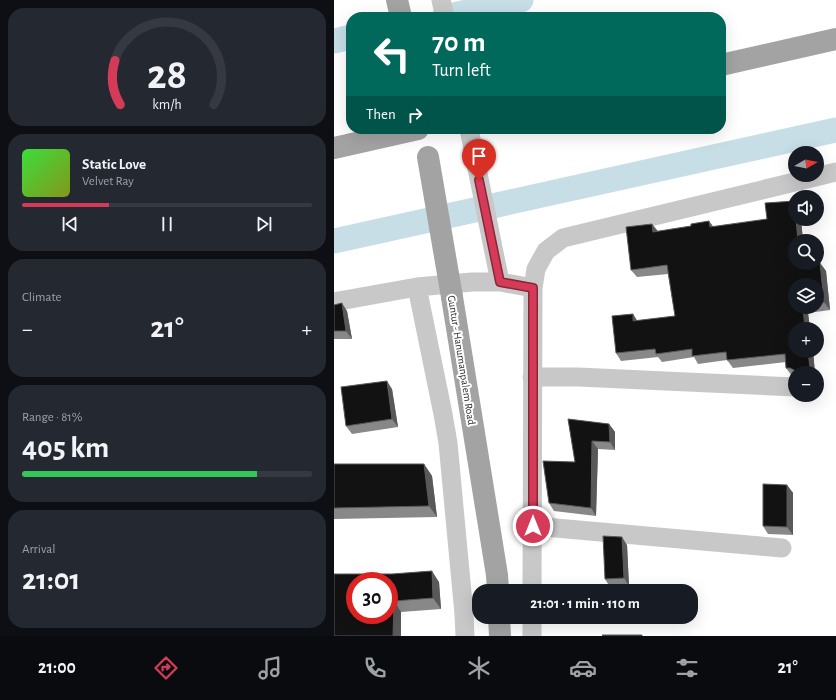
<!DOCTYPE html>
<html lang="en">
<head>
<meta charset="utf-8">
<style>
	body { margin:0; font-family:"Alegreya Sans",sans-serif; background:#242831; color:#f1f3f6; height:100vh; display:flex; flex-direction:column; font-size:15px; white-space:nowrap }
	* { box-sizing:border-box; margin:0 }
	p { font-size:13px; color:#9ea1a6 }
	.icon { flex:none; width:22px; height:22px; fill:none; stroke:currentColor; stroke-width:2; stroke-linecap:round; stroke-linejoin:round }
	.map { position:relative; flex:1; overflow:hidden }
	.sheet { display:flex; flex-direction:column; gap:8px; padding:8px; background:#0d0f14; width:334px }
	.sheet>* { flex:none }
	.guide { position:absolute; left:12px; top:12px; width:380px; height:122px; border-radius:16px; box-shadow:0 4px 16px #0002; background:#00695c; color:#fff; overflow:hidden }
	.needle { width:26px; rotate:81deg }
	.tools { position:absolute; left:454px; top:146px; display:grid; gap:8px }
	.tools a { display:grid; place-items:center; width:36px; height:36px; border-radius:50%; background:#171b24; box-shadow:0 4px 16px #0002; font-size:20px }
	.speed { position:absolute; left:12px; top:572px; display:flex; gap:8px; font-size:20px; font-weight:700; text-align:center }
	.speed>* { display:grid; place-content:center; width:52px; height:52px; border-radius:50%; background:#171b24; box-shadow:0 4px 16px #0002; line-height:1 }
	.speed .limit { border:6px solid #d22; background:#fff; color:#111 }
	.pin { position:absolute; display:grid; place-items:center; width:34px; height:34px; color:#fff; margin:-41px -17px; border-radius:50% 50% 50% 0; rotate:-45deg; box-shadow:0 0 4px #0007 }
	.pin .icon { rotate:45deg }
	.me { position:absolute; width:44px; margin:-22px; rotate:0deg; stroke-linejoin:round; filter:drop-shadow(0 0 3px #0008) }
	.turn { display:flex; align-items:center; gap:14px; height:84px; padding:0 20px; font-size:18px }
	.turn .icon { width:52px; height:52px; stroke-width:2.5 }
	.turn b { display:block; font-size:28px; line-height:34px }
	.then { display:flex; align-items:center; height:38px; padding:0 20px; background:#0003; gap:8px; font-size:15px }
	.big { font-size:30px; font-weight:600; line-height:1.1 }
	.sheet .widget { flex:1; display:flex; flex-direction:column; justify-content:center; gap:6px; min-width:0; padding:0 14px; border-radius:16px; background:#242831 }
	.sheet .dial { align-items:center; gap:0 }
	.dial svg { height:104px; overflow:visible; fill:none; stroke:#363941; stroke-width:7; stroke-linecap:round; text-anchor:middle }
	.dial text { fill:#f1f3f6; stroke:none }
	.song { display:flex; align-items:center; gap:12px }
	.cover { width:48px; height:48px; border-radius:6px; background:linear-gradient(135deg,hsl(120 70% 55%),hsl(70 70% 35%)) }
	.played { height:4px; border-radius:2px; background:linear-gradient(90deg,#d53b58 30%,#363941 30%) }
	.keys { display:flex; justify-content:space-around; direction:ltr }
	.heat { display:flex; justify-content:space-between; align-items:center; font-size:22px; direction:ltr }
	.charge { height:6px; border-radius:3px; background:linear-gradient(90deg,#34c759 81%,#363941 0) }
	.trip { position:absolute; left:138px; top:584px; width:226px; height:40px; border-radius:16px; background:#171b24; box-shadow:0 4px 16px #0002; font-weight:600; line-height:40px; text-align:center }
	.tab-bar { display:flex; height:64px; justify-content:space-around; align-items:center; background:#090b0e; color:#9ea1a6 }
	.tab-bar .icon { width:28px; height:28px }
	.tab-bar .on { color:#d53b58 }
	.tab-bar b { font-size:18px; color:#f1f3f6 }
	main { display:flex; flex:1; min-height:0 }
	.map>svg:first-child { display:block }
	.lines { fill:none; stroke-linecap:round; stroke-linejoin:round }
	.canal { stroke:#c7dee7; stroke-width:25 }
	.street { stroke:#c8c8c8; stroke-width:19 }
	.primary { stroke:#a3a3a3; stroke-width:22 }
	.primary-bridge { stroke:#a3a3a3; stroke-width:22 }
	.wall { fill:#888; fill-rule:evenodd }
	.shaded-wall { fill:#595959 }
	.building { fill:#121212; stroke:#595959; fill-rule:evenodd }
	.route-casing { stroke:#8a2639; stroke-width:10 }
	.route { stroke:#d53b58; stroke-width:7 }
	.labels { text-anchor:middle; stroke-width:4; stroke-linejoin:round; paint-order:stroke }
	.street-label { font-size:11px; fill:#2b2b2b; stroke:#fff }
</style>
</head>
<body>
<main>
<section class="sheet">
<div class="widget dial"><svg viewBox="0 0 100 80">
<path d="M14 69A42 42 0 1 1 86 69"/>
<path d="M14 69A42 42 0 0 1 10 35" stroke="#d53b58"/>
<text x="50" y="56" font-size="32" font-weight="700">28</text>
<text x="50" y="72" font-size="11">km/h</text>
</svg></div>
<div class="widget">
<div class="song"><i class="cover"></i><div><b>Static Love</b><p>Velvet Ray</p></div></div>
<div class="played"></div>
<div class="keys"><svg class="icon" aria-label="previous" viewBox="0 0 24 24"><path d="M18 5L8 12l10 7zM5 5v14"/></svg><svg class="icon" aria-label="pause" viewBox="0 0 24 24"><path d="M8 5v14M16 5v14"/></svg><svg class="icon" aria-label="next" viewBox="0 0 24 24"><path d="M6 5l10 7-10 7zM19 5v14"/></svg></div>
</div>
<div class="widget"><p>Climate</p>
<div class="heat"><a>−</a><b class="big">21°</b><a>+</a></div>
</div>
<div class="widget"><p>Range · 81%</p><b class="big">405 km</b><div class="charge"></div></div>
<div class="widget"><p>Arrival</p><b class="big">21:01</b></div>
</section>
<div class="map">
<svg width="502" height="636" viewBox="0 0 502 636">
	<rect width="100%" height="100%" fill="#fff"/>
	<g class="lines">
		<path class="canal" d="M110,17L187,0
			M0,41L17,37
			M0,241L502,130"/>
		<path class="street" d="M107,0L111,17
			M135,129L166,282
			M83,287L109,414L114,443L130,614L131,636
			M0,302L83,287L138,282H166L199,288
			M198,377H244L461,387
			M199,526L448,548
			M198,591L199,288L202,269L212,251L229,238L502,172
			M198,636V617"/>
		<path class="primary" d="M63,0L67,17
			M387,65L502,39
			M0,148L84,129
			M118,297L163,575L164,591
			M165,617L166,636"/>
		<path class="primary-bridge" d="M94,157L118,297"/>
	</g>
	<path class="wall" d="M467,219L469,241H461L471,264L486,263L492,271L496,310L474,313L476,329H461V351H479L481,373H461V376H458L452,368V362L399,368L393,360L364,364L360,357L328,362L324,357L287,361L282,353L299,314L303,321L341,316L334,274L303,277L297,270L318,224L324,231ZM483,285V307H461Z
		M0,305L13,311L18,339H0Z
		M58,389L64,427L18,434L12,426Z
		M234,419L275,424L281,432V450L264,449L262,516L220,511L215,503L241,462Z
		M0,464H90L98,476L103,517L0,519Z
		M453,485L459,493V535L434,534L429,526Z
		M293,545L295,586L276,587L271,579Z
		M0,574L105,582L107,609L67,612V636H0Z"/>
	<path class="shaded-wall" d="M462,219H467L469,241H464Z
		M375,221L381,229L376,227Z
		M318,224L324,232H319Z
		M486,263L492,271L496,310L490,302Z
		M8,303L13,311L18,339L12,331Z
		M469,307H470L474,313L476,329H471Z
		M299,314L304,322L299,321Z
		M474,351H479L481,373H479L476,369Z
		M53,381L58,389L64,427L58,419Z
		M275,424L281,432V450L276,442Z
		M258,441L264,449L262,516L257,508Z
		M90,464L98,476L103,517L95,506Z
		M453,485L459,493V535L453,527Z
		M288,537L293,545L295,586L290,578Z
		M98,571L105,582L107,609L99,598Z
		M60,601L67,612V636H59Z"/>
	<path class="building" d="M461,201V219H462L464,241H461V263H466L467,265L486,263L490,302L483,303V285H461V307H469L471,329H461V351H474L476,369L462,371L456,368H452L451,354L393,360L392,352L358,356V349L322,354L321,349L282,353L278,316L299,314V321L341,316L333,265L297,270L292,227L318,224L319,232L357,226V224L375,221L376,227L433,219L431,203Z
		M8,303L12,331H0V305Z
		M53,381L58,419L12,426L7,387Z
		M234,419L275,424L276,442L258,441L257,508L215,503L209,461L241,462Z
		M0,464H90L95,506L0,508Z
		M429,484L453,485V527L429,526Z
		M269,536L288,537L290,578L271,579Z
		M98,571L99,598L60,601L59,636H0V574H58ZM21,581H55V615H21Z
		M268,635H308V636H269Z"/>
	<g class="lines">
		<g class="route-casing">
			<path id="route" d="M145,180L166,282L199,288V526"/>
		</g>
		<use href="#route" class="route"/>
	</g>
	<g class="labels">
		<g class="street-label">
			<text transform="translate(128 360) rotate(81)" y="4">Guntur - Hanumanpalem Road</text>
		</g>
	</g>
</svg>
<div class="tools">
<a><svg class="needle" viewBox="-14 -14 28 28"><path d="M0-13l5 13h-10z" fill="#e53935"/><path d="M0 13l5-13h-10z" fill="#9ea1a6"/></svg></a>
<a><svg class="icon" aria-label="sound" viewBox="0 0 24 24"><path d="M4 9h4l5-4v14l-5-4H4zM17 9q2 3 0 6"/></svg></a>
<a><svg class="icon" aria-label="search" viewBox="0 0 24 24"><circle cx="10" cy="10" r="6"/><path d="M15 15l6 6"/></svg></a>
<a><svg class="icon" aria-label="layers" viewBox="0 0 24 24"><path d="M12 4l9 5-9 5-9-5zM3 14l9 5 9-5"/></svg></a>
<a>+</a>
<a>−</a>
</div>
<div class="speed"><div class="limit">30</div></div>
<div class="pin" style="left:145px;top:180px;background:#d93025"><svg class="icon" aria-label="arrive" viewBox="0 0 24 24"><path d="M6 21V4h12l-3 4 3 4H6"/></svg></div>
<svg class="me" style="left:199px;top:526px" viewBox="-20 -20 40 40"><circle r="17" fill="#d53b58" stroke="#fff" stroke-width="3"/><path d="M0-11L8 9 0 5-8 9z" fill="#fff"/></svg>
<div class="trip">21:01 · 1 min · 110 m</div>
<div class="guide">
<div class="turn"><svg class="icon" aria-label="left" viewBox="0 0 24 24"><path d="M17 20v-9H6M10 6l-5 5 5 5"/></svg><div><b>70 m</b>Turn left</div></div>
<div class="then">Then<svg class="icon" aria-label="right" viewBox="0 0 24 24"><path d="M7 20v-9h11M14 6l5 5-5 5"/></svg></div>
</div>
</div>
</main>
<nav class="tab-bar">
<b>21:00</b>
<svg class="icon on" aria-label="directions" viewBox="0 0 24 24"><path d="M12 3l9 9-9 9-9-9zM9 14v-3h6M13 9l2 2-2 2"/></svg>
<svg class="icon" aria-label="music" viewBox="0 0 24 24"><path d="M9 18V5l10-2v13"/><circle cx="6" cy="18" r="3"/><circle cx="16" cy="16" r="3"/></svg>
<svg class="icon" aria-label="phone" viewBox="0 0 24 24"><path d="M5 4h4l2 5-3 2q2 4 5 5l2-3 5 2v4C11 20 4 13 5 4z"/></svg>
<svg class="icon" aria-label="climate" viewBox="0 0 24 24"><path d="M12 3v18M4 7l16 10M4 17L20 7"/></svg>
<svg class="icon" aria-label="car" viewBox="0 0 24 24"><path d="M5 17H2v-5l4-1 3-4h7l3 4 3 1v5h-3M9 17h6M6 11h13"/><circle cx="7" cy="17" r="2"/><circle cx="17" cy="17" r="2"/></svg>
<svg class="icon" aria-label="filters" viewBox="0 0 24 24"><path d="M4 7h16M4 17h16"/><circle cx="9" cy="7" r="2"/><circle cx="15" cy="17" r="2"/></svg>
<b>21°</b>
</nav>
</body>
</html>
